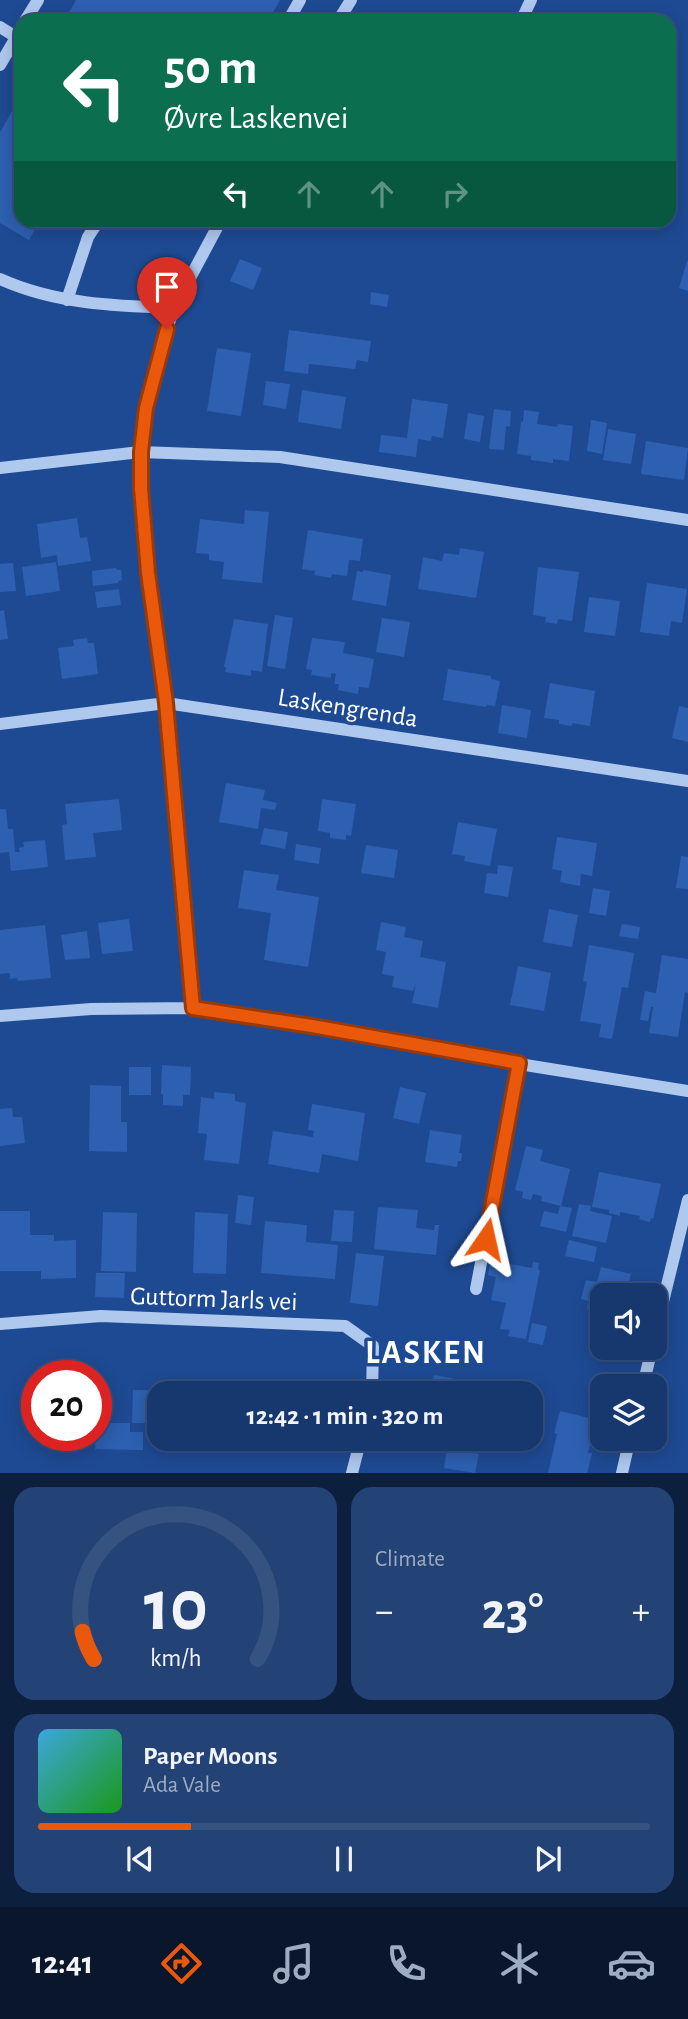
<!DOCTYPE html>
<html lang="en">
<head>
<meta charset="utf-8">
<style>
	body { margin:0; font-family:"Alegreya Sans",sans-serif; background:#234376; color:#f1f3f6; height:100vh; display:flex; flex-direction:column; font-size:26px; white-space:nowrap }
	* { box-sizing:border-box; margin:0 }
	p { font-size:23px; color:#9eacc2 }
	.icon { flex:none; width:38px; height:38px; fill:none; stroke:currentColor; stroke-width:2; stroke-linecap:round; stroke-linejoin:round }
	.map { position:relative; height:1473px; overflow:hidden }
	.side { display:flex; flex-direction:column; gap:14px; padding:14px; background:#0c1f3c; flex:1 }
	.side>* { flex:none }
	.banner { position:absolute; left:14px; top:14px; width:662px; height:214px; border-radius:21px; box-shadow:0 4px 18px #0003,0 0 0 2px #355281; background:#0b6e4f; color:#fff; overflow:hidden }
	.buttons { position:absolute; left:590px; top:1283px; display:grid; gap:14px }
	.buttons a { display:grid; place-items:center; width:77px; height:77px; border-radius:14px; background:#16386e; box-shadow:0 4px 18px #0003,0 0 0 2px #355281; font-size:35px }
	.speed { position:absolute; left:21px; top:1360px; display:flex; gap:14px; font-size:35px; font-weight:700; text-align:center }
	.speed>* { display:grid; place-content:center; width:91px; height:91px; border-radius:50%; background:#16386e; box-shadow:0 4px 18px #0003,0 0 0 2px #355281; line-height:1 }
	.speed .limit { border:10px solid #d22; background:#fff; color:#111 }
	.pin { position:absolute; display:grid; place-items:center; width:60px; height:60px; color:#fff; margin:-72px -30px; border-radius:50% 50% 50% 0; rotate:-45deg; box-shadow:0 0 7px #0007 }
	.pin .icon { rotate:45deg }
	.me { position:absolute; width:77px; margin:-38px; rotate:11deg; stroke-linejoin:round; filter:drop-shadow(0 0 5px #0008) }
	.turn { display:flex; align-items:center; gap:24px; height:147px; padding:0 35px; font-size:32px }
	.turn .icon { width:91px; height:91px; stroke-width:2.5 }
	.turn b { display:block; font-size:49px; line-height:60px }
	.lanes { display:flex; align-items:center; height:66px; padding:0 35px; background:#0003; justify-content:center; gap:35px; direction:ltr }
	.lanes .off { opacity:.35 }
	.big { font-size:52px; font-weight:700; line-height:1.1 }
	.side .tile { flex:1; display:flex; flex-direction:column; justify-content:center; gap:10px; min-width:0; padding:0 24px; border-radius:21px; background:#234376 }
	.side .dial { align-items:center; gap:0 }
	.dial svg { height:182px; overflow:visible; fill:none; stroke:#355281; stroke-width:7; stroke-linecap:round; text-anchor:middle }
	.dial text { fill:#f1f3f6; stroke:none }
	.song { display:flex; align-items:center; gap:21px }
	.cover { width:84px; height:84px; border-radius:10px; background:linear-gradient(135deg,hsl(200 70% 55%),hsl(120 70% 35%)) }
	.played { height:7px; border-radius:4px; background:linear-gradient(90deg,#ea580c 25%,#355281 25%) }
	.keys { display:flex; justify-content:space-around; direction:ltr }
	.heat { display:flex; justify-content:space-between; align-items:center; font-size:38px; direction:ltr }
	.side .tiles { flex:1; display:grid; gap:14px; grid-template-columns:1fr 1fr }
	.tile:last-child { grid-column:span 2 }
	.trip { position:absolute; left:147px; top:1381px; width:396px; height:70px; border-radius:21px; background:#16386e; box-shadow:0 4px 18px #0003,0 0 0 2px #355281; font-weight:700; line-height:70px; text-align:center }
	.tabs { display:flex; height:112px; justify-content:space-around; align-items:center; background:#09162c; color:#9eacc2 }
	.tabs .icon { width:49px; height:49px }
	.tabs .selected { color:#ea580c }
	.tabs b { font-size:32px; color:#f1f3f6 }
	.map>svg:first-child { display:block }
	.building { fill:#2d60b1 }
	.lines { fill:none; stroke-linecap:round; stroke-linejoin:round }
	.minor { stroke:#afc8ee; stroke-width:12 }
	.route-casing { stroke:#983908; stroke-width:18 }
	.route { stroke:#ea580c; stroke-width:12 }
	.labels { text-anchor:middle; stroke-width:7; stroke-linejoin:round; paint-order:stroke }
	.street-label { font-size:26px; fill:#fff; stroke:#1e4a93 }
	.district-label { font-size:33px; font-weight:bold; letter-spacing:2px; fill:#fff; stroke:#1e4a93 }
</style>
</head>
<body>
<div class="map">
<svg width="688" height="1473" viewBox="0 0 688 1473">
	<rect width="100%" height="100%" fill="#1e4a93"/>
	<path class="building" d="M76,0H280L268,21H64Z
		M612,12L640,20V21H609Z
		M21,96V220H40L29,240L0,223V132Z
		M240,259L262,268L253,290L230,281Z
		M687,261H688V291L679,288Z
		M371,292L389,295L387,307L370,304Z
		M289,330L371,341L368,362L357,360L355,369L309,364L308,374L284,371Z
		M217,348L251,353L241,416L207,411Z
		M266,381L290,384L286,409L263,405Z
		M302,390L346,397L341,429L298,422Z
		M412,399L448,404L443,438L432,436L431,441L418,439L416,457L379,452L381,435L407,438Z
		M494,409L511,411L510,427L506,426L504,450L489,449Z
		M524,410L539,412L537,424L557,427L558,424L573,426L569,461L553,459V463L531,460V456L517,454L521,421L523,422Z
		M468,413L484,416L480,442L464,439Z
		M591,420L607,423L602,454L587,451Z
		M608,429L636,434L631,464L603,460Z
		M646,441L688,448L684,480L641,474Z
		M245,510L269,512L262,583L222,579L224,562L209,560V554L196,553L200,519L244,524Z
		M77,518L80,538L87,537L91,561L58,566L57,555L41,558L37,524Z
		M308,530L363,539L360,561L349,560L347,576L332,574L331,578L314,575L315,571L302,569Z
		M460,548L484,552L476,598L418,589L423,557L442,561L444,553L459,555Z
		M56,562L60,591L26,596L22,567Z
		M13,563L16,591L0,592V564Z
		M538,567L579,572L572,621L558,619L557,624L545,622L546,617L533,615Z
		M116,568L117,570H121L122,580L118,581V583L93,586L92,571Z
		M363,570L391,575L386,606L352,600L357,571L363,572Z
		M647,583L687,589L682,623L671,621L669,636L640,632Z
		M119,589L121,605L97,608L95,592Z
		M589,597L620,601L615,636L584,632Z
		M4,610L8,639L0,640V611Z
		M275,615L293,618L285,669L267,666Z
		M382,618L410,622L404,657L376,652Z
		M234,619L268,624L262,672L251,670V676L225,672L226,667H224Z
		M87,638L88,643H94L98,674L62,679L58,648L74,646L73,640Z
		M312,638L345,642L343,653L374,659L369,688L359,687L358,694L338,690L339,684H334L336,674L331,673V678L311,675L312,670L306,669Z
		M448,669L491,676V679L500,681L495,706L487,705L486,707L443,700Z
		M550,683L595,691L590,726L572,723V726L559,724V720L544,718Z
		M502,705L531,710L527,738L498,733Z
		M679,706L688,708V742L672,738Z
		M226,783L265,790L263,800L277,803L275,810L261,808L258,829L219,822Z
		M119,799L122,830L93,833L96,857L65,860L62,825L67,824L65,804Z
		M322,799L356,804L351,836L346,835V840L330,838V833L318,831Z
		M0,809H6L8,829H13L15,852H20L19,848L24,847L23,842L45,840L48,867L11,871L9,852L0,853Z
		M458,822L497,829L490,866L464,861L465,856L452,854Z
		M264,828L288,832L285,849L260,844Z
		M557,837L597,843L592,876L581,874L580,886L560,882L562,871L552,869Z
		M296,844L321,848L319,864L294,860Z
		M366,845L398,850L394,878L361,873Z
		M681,856L688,857V889L676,888Z
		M498,865L513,867L508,897L484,893L487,873L497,874Z
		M244,870L279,875L276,890L319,897L308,967L264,960L271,913L238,908Z
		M593,888L610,891L606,916L589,913Z
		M549,909L578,915L572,947L543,942Z
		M129,919L133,951L102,954L98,923Z
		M381,922L406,927L404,937L423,941L420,957L446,962L438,1008L412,1003L416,984L413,991L392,987L394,976L382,974L386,952L376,950Z
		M622,924L640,927L638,939L619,936Z
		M45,925L51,978L18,981L17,978L10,979V973L0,974V930Z
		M87,931L90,958L65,960L61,935Z
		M589,945L634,953L628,988L622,987L612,1039L599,1037L601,1024L580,1021L587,982L583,981Z
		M662,955L688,959V993L685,992L678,1037L649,1033L653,1007H651L648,1021L640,1020L645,991L656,993Z
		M518,966L551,973L544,1011L510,1005Z
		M162,1065L191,1067L190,1095H183V1106L163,1105V1094H161Z
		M129,1067H151V1095H129Z
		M90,1085L121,1086V1122H127V1152L89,1151Z
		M400,1087L426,1093L419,1124L393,1118Z
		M214,1092L235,1094V1101L246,1103L239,1164L204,1160L207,1134L198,1133L201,1097L214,1099Z
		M312,1104L365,1113L358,1161L322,1154L319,1173L268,1164L273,1131L313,1137L314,1131L308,1130Z
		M12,1108L13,1117H22L25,1143L0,1146V1109Z
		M430,1130L462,1135L459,1153H462L461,1161H458L457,1167L425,1162Z
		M526,1146L543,1150L540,1161L570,1169L561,1206L541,1201L542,1196L533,1194L531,1200L522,1198L523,1192L515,1190Z
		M599,1172L661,1184L653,1219L651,1218L650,1222L639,1219L640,1216L620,1212V1216L609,1213V1210L592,1207Z
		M238,1195L254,1197L251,1225L235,1223Z
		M579,1204L591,1206L590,1211L612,1216L606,1243L572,1236Z
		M560,1206L572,1208L566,1232L540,1226L544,1211L558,1214Z
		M378,1207L418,1210L416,1228L434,1230L435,1225H439L436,1255L374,1249Z
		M334,1210L354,1211L352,1242L331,1241Z
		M0,1211H30V1235H54V1241L76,1240V1278L41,1279V1271H0Z
		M103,1212L137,1213L136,1272L101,1271Z
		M195,1212L228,1214L226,1274L193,1273Z
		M265,1221L307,1225L306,1242L338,1245L335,1279L261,1273Z
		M569,1240L597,1247L594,1262L565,1256Z
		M356,1253L384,1256L378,1306L350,1303Z
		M499,1262L532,1268L533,1262L539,1263L538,1270H540L526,1339L508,1336L510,1330L500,1329L506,1303L491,1300L496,1277L488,1275L490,1263L498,1264Z
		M601,1267L631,1274L626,1295H602V1320L589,1317L591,1309H587L588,1301L581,1299L586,1280L597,1282Z
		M96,1273H125L124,1298L95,1297Z
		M532,1323L547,1326L543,1345L528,1342Z
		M434,1375L467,1381L465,1393H430Z
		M133,1390H198V1393H159V1423H132Z
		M37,1392V1426H32L29,1393Z
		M560,1411L597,1420L588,1453H592L587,1473H548L557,1434L554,1433Z
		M96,1423H130V1432H143V1450L95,1449Z
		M228,1438H265L264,1451L227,1448Z
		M447,1448L479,1454L475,1473L444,1468Z"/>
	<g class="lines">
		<path class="minor" d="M25,21L38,0
			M288,21L300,0
			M338,21L351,0
			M521,21L531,0
			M0,27L16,37
			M0,65L21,29
			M0,279C55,304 115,306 174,308
			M67,300L88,237L99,220
			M0,468L140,452L280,457L688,520
			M0,724L166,703L688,781
			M193,1008L166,703L148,573L141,488L140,452L146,408L160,350L174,308L221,220
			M0,1016L91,1009L193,1008L312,1026L519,1064L688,1091
			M476,1289L519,1064
			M0,1324L101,1316L345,1326L373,1346L372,1393
			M654,1338L688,1200
			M643,1386L652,1348
			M352,1473L361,1438
			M622,1473L630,1438"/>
	</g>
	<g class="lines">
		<g class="route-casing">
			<path id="route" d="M167,329L146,408L141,452V488L148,573L166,703L193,1008L312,1026L519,1063L486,1239"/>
		</g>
		<use href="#route" class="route"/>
	</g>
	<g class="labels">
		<g class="street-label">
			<text transform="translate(348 707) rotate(9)" y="9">Laskengrenda</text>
			<text transform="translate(214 1298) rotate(2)" y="9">Guttorm Jarls vei</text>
		</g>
		<g class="district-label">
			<text x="426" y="1363">LASKEN</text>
		</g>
	</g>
</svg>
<div class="buttons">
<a><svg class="icon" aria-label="sound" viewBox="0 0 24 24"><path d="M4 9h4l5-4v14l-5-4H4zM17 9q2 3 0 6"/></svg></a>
<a><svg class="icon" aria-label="layers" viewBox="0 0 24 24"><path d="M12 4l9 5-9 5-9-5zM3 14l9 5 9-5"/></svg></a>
</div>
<div class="speed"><div class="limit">20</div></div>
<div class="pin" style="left:167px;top:329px;background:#d93025"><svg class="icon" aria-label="arrive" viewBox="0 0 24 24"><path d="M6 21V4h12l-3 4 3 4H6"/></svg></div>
<svg class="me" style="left:486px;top:1239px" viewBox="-20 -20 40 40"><path d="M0-17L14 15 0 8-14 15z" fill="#ea580c" stroke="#fff" stroke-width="4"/></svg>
<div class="trip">12:42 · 1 min · 320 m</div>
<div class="banner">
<div class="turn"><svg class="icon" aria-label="left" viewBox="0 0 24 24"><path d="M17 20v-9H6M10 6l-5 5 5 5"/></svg><div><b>50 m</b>Øvre Laskenvei</div></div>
<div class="lanes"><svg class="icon" aria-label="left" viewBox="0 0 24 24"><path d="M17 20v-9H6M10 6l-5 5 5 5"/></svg><svg class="icon off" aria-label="ahead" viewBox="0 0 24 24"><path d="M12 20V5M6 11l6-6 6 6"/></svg><svg class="icon off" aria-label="ahead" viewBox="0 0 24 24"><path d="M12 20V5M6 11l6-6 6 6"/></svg><svg class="icon off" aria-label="right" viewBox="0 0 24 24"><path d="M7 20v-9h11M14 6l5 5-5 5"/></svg></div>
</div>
</div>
<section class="side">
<div class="tiles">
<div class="tile dial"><svg viewBox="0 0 100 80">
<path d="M14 69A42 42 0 1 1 86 69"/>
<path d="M14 69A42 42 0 0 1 9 57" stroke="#ea580c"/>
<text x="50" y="56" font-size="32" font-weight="700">10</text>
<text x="50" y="72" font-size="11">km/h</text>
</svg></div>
<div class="tile"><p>Climate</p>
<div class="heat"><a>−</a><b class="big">23°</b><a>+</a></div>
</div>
<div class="tile">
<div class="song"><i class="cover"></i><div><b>Paper Moons</b><p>Ada Vale</p></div></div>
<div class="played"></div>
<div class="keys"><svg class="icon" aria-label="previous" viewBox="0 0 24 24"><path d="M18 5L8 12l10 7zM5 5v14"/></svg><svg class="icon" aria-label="pause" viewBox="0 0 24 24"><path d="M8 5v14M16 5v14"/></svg><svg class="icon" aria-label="next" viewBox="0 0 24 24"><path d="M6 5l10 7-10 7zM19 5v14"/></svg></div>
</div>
</div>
</section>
<nav class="tabs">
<b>12:41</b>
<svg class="icon selected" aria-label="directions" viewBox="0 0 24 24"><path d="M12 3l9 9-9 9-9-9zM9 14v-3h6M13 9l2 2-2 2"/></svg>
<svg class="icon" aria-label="music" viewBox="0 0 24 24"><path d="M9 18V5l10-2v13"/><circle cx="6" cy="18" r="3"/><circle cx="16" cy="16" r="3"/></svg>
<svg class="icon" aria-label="phone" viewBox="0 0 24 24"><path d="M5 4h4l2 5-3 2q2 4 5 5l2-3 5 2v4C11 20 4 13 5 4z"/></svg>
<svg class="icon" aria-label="climate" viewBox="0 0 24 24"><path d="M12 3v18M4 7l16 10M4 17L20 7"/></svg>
<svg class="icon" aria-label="car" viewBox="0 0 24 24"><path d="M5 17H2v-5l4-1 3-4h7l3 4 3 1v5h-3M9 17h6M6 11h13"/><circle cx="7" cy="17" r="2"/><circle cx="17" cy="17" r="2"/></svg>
</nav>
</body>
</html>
